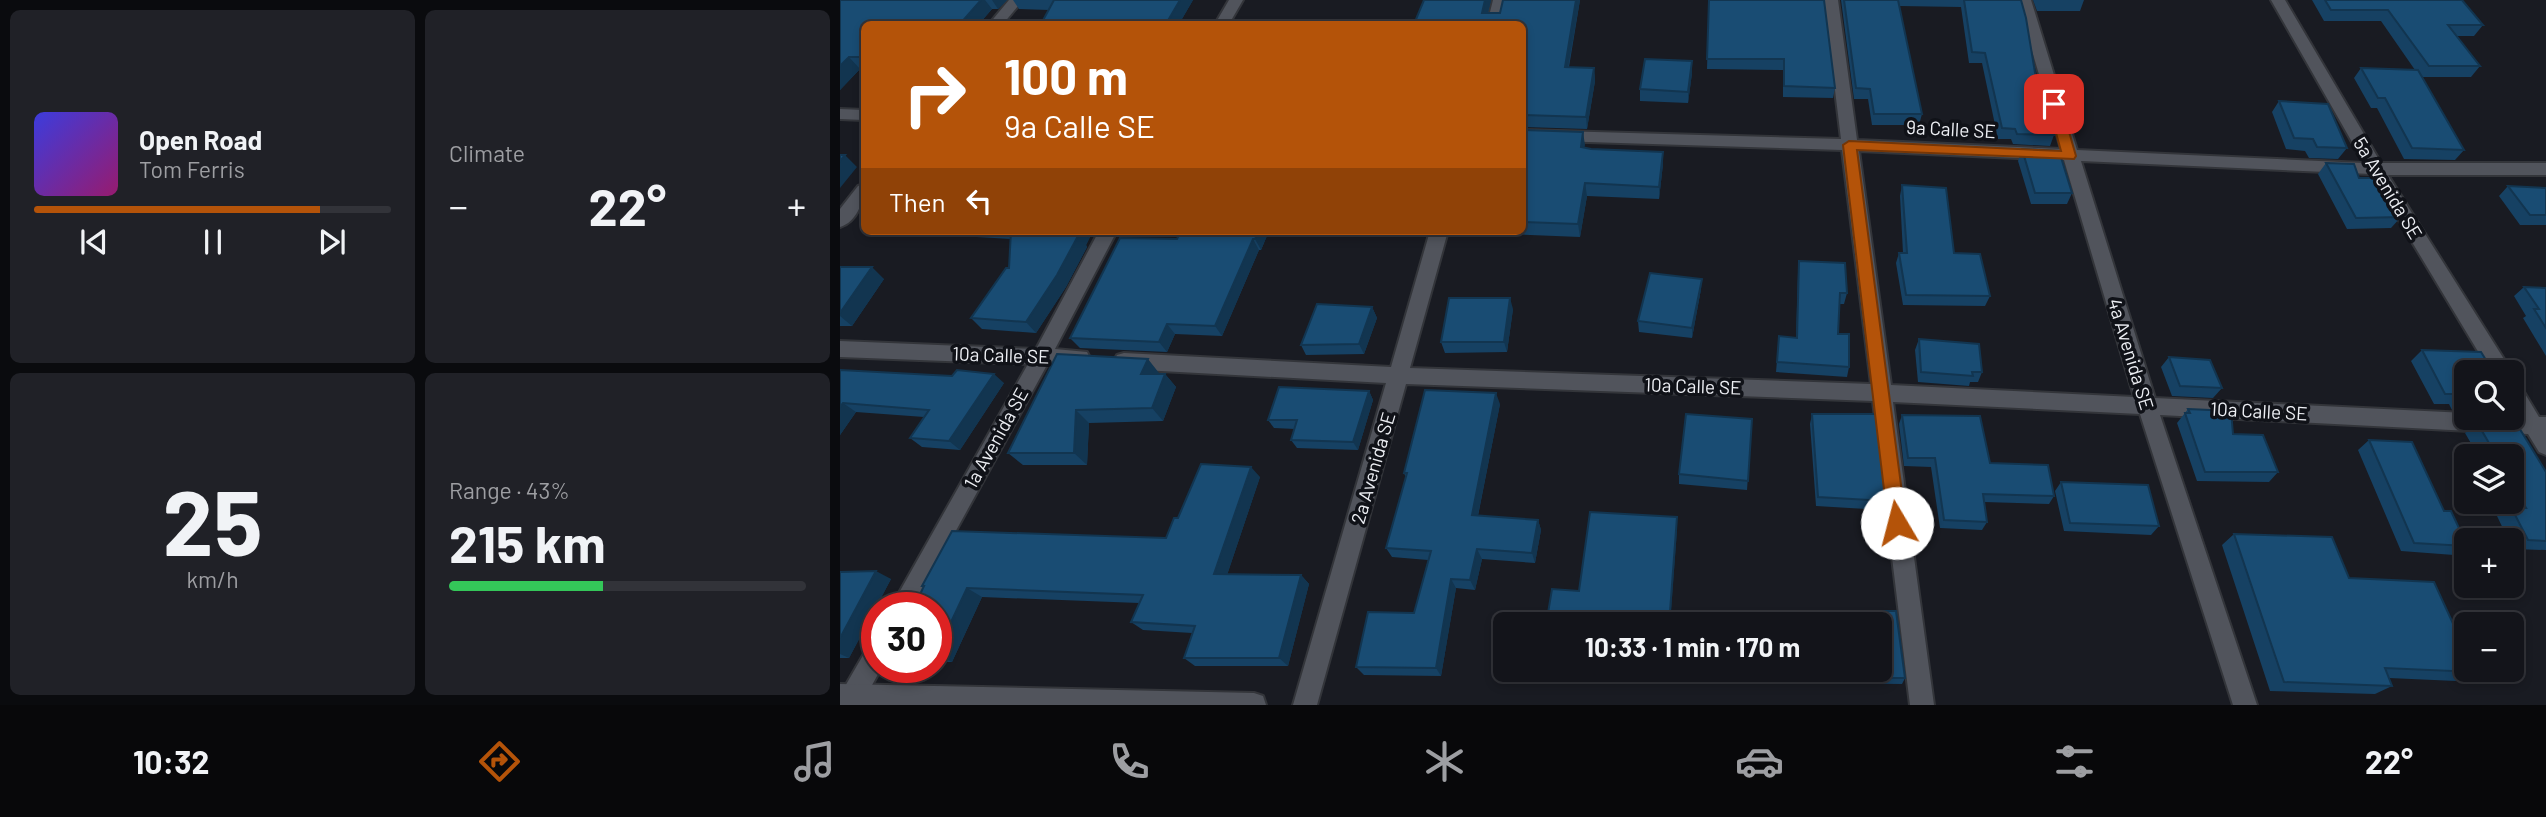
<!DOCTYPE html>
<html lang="en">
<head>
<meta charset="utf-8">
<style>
	body { margin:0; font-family:Barlow,sans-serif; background:#202127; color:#f1f3f6; height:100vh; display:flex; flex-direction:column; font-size:26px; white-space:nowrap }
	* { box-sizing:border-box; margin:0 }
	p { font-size:23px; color:#9d9ea2 }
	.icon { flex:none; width:38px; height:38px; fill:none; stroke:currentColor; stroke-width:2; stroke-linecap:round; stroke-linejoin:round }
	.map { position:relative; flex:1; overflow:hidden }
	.panel { display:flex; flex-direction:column; gap:10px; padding:10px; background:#0a0b0e; width:840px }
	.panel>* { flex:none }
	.guide { position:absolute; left:21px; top:21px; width:665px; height:214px; border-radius:10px; box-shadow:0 4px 10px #0003,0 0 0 2px #323339; background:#b45309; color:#fff; overflow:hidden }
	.buttons { position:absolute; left:1614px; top:360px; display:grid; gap:14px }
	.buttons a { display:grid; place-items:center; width:70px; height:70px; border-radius:10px; background:#13141a; box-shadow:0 4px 10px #0003,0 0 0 2px #323339; font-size:35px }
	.speed { position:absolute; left:21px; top:592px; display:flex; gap:14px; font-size:35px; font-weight:700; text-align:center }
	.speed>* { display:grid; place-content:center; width:91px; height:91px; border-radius:50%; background:#13141a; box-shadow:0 4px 10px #0003,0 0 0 2px #323339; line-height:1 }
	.speed .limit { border:10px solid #d22; background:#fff; color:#111 }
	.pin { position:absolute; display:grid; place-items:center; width:60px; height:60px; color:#fff; margin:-30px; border-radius:14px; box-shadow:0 4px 10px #0006 }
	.me { position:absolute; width:77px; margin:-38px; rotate:352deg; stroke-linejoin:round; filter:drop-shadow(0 0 5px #0008) }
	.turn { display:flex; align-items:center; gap:24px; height:147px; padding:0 28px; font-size:32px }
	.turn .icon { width:91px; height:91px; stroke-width:2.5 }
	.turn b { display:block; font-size:49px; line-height:60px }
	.then { display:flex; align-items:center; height:66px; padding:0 28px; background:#0003; gap:14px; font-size:26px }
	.big { font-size:52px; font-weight:700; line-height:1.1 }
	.panel .tile { flex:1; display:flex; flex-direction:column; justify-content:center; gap:10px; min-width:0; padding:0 24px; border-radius:10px; background:#202127 }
	.panel .dial { align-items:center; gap:0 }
	.dial b { font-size:91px; line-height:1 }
	.song { display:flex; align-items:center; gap:21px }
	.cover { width:84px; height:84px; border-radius:10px; background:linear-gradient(135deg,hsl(240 70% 55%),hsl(320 70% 35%)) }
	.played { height:7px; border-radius:4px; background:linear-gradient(90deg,#b45309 80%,#323339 80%) }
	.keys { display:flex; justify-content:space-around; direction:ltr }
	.heat { display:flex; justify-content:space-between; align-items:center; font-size:38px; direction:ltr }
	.charge { height:10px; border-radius:5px; background:linear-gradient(90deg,#34c759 43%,#323339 0) }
	.panel .tiles { flex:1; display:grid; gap:10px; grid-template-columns:repeat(2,1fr) }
	.trip { position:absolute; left:653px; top:612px; width:399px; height:70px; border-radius:10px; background:#13141a; box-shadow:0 4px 10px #0003,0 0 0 2px #323339; font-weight:700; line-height:70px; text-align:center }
	.tabs { display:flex; height:112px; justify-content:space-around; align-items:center; background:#08080a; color:#9d9ea2 }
	.tabs .icon { width:49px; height:49px }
	.tabs .active { color:#b45309 }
	.tabs b { font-size:32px; color:#f1f3f6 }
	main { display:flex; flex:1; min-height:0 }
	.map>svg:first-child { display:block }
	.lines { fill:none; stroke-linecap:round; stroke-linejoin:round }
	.minor-casing { stroke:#33353a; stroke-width:4 }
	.tertiary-casing { stroke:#33353a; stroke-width:4 }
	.minor { fill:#51545c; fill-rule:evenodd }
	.tertiary { fill:#51545c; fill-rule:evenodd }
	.wall { fill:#164163 }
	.shaded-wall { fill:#123550 }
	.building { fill:#194c73; stroke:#123550; stroke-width:2 }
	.route { fill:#b45309; stroke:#753606; stroke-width:2 }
	.labels { text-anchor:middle; stroke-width:7; stroke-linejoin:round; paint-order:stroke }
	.street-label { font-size:19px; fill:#edeff4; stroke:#101218 }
</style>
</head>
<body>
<main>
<section class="panel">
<div class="tiles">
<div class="tile">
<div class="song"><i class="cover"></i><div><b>Open Road</b><p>Tom Ferris</p></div></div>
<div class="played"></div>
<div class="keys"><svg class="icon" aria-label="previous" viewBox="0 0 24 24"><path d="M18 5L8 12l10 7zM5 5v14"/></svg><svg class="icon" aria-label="pause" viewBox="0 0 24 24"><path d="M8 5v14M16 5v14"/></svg><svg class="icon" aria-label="next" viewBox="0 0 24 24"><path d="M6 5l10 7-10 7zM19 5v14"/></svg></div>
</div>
<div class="tile"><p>Climate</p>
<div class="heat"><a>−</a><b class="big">22°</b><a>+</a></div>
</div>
<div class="tile dial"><b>25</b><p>km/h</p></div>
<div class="tile"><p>Range · 43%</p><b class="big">215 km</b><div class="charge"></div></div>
</div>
</section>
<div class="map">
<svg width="1706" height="705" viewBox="0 0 1706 705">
	<rect width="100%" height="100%" fill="#191b22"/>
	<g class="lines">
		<g class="minor-casing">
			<path id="minor" d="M389,0H403L389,24H375Z
				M653,0H667L661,24H647Z
				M984,0H998L1017,140L1221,149L1177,0H1191L1237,150L1524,163L1431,0H1445L1541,163H1706V175H1548L1669,367L1672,373L1671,374L1651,373L1531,174L1241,161L1315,398L1626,413V418H1671V416H1677L1671,406V380L1678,382L1699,417H1706V455L1699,452L1688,434L1320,415L1417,705H1393L1300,414L1053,402L1094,705H1070L1033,401L566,384L477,705H453L546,383L284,369L277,367L274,361L277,355L284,353L551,367L590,231H608L570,368L1031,384L1002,150L682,140V130L1001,139ZM1019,151L1224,160L1294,397L1051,385Z
				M0,109L24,110V120L0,119Z
				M259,231H277L215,349L247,352L250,358L247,364L240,366L207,365L74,607H51L188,364L0,357V341L196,349Z
				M37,641V667H42L21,705H0V695L29,645Z"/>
		</g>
		<g class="tertiary-casing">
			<path id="tertiary" d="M169,0H183L163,24H149Z
				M24,184C25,200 17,222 0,227V209L18,186Z
				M0,684L414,693L423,696L426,705H0Z"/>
		</g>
		<use href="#minor" class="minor"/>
		<use href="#tertiary" class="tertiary"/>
	</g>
	<path class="wall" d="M0,0H167L158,9H152L139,24H24V69H20L0,90Z
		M173,0H353L339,24H201L209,10L179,9Z
		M584,0H651L648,13H660L663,0H740L729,67L754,68L755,81L747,129L682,127V24H574Z
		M869,0L995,88L993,98L943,97V70L867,69Z
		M1001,0H1181L1199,97L1214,135L1210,146L1173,144L1171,139H1158L1142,63H1129L1121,7L1059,6L1082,114L1079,125H1032L1028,99H1014Z
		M1193,0H1244L1240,11H1197Z
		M1472,0H1622L1643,25L1634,36H1617L1640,66L1631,77H1582L1624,150L1615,160L1564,159L1537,108H1531L1514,78L1521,68L1575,70L1541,21H1484Z
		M852,61V73L848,103L800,101V89Z
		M1439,101L1507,148L1498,159L1469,158L1465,151L1446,149L1432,112Z
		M682,130L743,132L744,148L751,149L823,152V164L819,199L747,196L740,237L616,232L615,231H682Z
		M1182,149L1232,193L1227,204H1191L1178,161Z
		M1486,163L1519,178L1561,217L1551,228L1507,229L1478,174Z
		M1062,185L1114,253L1150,296L1145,306L1063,305L1056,263L1059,253H1063L1060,196Z
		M1668,186L1706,188V225H1680L1659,196Z
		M82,231H253L246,245L247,247L226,287L196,333L142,329L131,318L169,268L171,239L85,234Z
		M341,231H429L421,250H419L382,336L335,334L327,352L240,348L230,338L337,239Z
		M959,261L1007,293L1004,304H999L998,334L1009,367L1007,377L936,372L939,336L956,338L958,272Z
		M0,267L44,279L12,326H0Z
		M1684,287L1706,288V356L1683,318L1686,316L1674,296Z
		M861,289L852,338L799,332L798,321Z
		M532,307L537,318L524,354L466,355L461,345Z
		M673,309L667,352L605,353L601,342Z
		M1079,339L1142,372L1138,382H1130L1129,386L1078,382L1075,350Z
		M1582,350L1626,373V410H1612L1609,404H1594L1571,361Z
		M217,354L319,373L318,374H325L336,387L323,421L249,423L247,465H183L168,453Z
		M1329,357L1382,388L1373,398L1332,396L1321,367Z
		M0,370L164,383L120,450L82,447L70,438L84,417L16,412L0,435Z
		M529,391L533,400L518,450L457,448L451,440L455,429L434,428L428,420Z
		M660,404L638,516L698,520L701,530L695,563L642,559L635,590L616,588L601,676L524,675L516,667L574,613L588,560L552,557L546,548L566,478L564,473Z
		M1348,409L1393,434L1438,472L1429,482L1357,481L1337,423Z
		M972,414L1046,501L1043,510L976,506L970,424Z
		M1062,415L1150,463L1214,496L1209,504L1144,502L1147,522L1142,530L1100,528L1091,467L1064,466L1059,424Z
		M912,419L907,490L839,484V474Z
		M1638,424L1706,472V550L1673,549L1671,545V541H1669L1657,516L1668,509L1664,502H1671V457H1639L1625,433Z
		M1529,440L1604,511L1626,543V547L1614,555L1561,551L1518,450Z
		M420,477L387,575H461L469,584L448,666H355L344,658L352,633L303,630L291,622L299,603L142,597L112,662H96V607L84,587L82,586L326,538L338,518Z
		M1221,482L1319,526L1311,535L1224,531L1215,491Z
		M1394,534L1509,578L1635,672L1616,681L1549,678L1552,686L1535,694L1430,691L1382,545Z
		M0,572L51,579L9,658H0Z
		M1008,611H1056L1065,678L1062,684L968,683L967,670H1040V625H1006V618Z"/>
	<path class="shaded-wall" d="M141,0H145L152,9L139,24H120Z
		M152,0H167L158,9Z
		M340,0H353L339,24H326Z
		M645,0H651L645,24L642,13Z
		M736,0H740L726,80L725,67Z
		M9,57L20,69L0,90V66Z
		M852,61V73L848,103V92Z
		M754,68L755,81L747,129L746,117Z
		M743,132L745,145L742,160L741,147Z
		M823,152V164L819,199V187Z
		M5,155L17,167L0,188V161Z
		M745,183L747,196L740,237L738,224Z
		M238,231H253L246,245L247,247L226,287L196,333L186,322Z
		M419,231H429L421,250L415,239Z
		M413,239L419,250L382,336L375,326Z
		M32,267L44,279L12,326L0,316V313Z
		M862,279L861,289L852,338V328Z
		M670,298L673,309L667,352L664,342Z
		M532,307L537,318L524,354L519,344Z
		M327,324L335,334L327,352L319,342Z
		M308,359L319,373L313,387L301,374Z
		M154,374L164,383L120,450L109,441Z
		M325,374L336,387L323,421L312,408Z
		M529,391L533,400L518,450L513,442Z
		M656,393L660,404L636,525L632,515Z
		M3,403L16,412L0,435V407Z
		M236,410L249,423L247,465L234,453Z
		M411,467L420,477L384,584L374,574Z
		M837,517V530L830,625H829Z
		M698,520L701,530L695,563L692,553Z
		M637,549L642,559L635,590L630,580Z
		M36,571L51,579L9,658L0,654V638Z
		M461,575L469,584L448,666L439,658Z
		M611,579L616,588L601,676L596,668Z
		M127,588L142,597L112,662L96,654Z"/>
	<path class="building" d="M0,0H141L120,24H24V57H9L0,66Z
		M214,0H340L326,24H201Z
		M584,0H645L642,13H660L663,0H736L725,67L754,68L746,117L682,115V24H574Z
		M869,0H984L995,88L944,86V59H867Z
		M1004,0H1058L1082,114H1034L1030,89L1016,88Z
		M1124,0H1181L1186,18L1199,97L1203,98L1214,135L1177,134L1175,129L1162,128L1145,53L1132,52Z
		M1485,0H1622L1643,25H1608L1640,66H1589L1548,10H1491Z
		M805,59L852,61L848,92L800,89Z
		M1521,68L1578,70L1624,150L1572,148L1545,98H1538Z
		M1439,101L1488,104L1507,148L1477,147L1473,139L1454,138Z
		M682,130L743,132L741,147L751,149L823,152L819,187L745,183L738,224L682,222Z
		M1182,149L1219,151L1232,193H1195Z
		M0,155H5L0,161Z
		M1486,163L1514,164L1519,178H1538L1561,217L1516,218Z
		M1062,185L1106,188L1114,253L1140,254L1150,296L1066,295L1059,253H1067Z
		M1668,186L1706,188V215H1690Z
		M171,231H238L235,235L238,236L217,275L186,322L131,318L166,268H169Z
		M341,231H419L415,239H413L375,326L327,324L319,342L230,338L280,238L337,239Z
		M959,261L1005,263L1007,293H1000L998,334H1009V367L937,362L939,336L957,338Z
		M0,267H32L0,313Z
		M810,273L862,279L852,328L798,321Z
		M1684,287L1706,288V328L1694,309H1699Z
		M609,298H670L664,342H601Z
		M477,304L532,307L519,344L461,345Z
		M1079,339L1139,344L1142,372H1132L1133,376L1081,372Z
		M1582,350L1641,352L1654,373H1626V400H1624L1621,394H1605Z
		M217,354L308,359L301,374H325L312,408L236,410L234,453H168Z
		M1329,357L1370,360L1382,388L1340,386Z
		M0,370L112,376L117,370L154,374L109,441L70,438L89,410L3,403L0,407Z
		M439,387L529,391L513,442L451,440L457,420H428Z
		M585,390L656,393L632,515L698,520L692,553L637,549L630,580L611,579L596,668L516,667L528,612L574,613L591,551L546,548L567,473H564Z
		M1348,409L1391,411L1393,434L1423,435L1438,472H1365L1345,413H1350Z
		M846,414L912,419L908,481L839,474Z
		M972,414H1036L1046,501L978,497Z
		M1062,415L1140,416L1150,463L1208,465L1214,496L1143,494L1147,522L1104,520L1095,458H1068Z
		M1638,424L1678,426L1706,472V541L1688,540L1671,507L1686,508L1671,481V457H1657Z
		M1529,440L1572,442L1604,511H1611L1626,543V546L1574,543Z
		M361,464L411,467L374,574L461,575L439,658H344L355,626L291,622L303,595L127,588L96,654V607H74L84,586H82L112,531L326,538L334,518H338Z
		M1221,482L1308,485L1319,526L1230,523Z
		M750,512L837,517L829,625H706L712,589L739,591Z
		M1394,534L1492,537L1509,578L1594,582L1626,652V670H1634L1635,672L1545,668L1552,686L1444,682Z
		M36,571L0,638V572Z
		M1008,611H1056L1065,678H970V670H1040V625H1009Z"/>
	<path class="route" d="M1214,100L1221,104L1236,156L1234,159L1017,150L1066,523L1064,529L1057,532L1051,529L1048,523L1003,145L1009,141L1221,151L1208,104Z"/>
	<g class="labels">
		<g class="street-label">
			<text transform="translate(1111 129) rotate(3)" y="7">9a Calle SE</text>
			<text transform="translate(1548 188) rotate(59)" y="7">5a Avenida SE</text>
			<text transform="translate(1291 354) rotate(73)" y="7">4a Avenida SE</text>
			<text transform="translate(161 355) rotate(2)" y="7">10a Calle SE</text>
			<text transform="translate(853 386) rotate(2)" y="7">10a Calle SE</text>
			<text transform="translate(1419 411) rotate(3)" y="7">10a Calle SE</text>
			<text transform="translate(156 438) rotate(-61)" y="7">1a Avenida SE</text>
			<text transform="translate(533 468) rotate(-74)" y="7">2a Avenida SE</text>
		</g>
	</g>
</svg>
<div class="buttons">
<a><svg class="icon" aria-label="search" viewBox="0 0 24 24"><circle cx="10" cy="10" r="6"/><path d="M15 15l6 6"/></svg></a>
<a><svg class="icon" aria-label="layers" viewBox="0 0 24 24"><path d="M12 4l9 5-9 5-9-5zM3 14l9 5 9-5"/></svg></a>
<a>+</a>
<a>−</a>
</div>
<div class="speed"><div class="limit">30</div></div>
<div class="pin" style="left:1214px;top:104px;background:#d93025"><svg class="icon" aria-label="arrive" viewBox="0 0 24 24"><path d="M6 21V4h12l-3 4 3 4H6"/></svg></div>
<svg class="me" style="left:1057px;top:523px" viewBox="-20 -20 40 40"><circle r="19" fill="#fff"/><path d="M0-13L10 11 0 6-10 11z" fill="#b45309"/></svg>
<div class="trip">10:33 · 1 min · 170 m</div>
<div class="guide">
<div class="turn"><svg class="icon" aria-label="right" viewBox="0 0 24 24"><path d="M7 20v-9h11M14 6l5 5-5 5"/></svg><div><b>100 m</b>9a Calle SE</div></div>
<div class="then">Then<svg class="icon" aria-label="left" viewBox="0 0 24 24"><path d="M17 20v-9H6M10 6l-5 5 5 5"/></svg></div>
</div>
</div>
</main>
<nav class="tabs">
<b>10:32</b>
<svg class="icon active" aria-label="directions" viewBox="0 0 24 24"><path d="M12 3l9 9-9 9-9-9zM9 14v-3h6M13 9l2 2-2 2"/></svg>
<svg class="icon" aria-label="music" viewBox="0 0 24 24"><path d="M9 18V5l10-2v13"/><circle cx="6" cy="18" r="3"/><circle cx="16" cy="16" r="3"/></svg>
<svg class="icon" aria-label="phone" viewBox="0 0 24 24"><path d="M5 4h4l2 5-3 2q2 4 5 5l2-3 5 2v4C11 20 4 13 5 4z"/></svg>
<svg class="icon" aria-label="climate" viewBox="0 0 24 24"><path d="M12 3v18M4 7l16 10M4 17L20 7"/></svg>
<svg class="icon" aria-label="car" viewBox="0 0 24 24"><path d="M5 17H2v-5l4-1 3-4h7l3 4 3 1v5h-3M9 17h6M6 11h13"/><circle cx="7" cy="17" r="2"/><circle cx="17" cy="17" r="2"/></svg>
<svg class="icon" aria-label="filters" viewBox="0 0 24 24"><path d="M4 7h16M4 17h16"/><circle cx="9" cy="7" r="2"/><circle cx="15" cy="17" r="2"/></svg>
<b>22°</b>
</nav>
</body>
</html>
